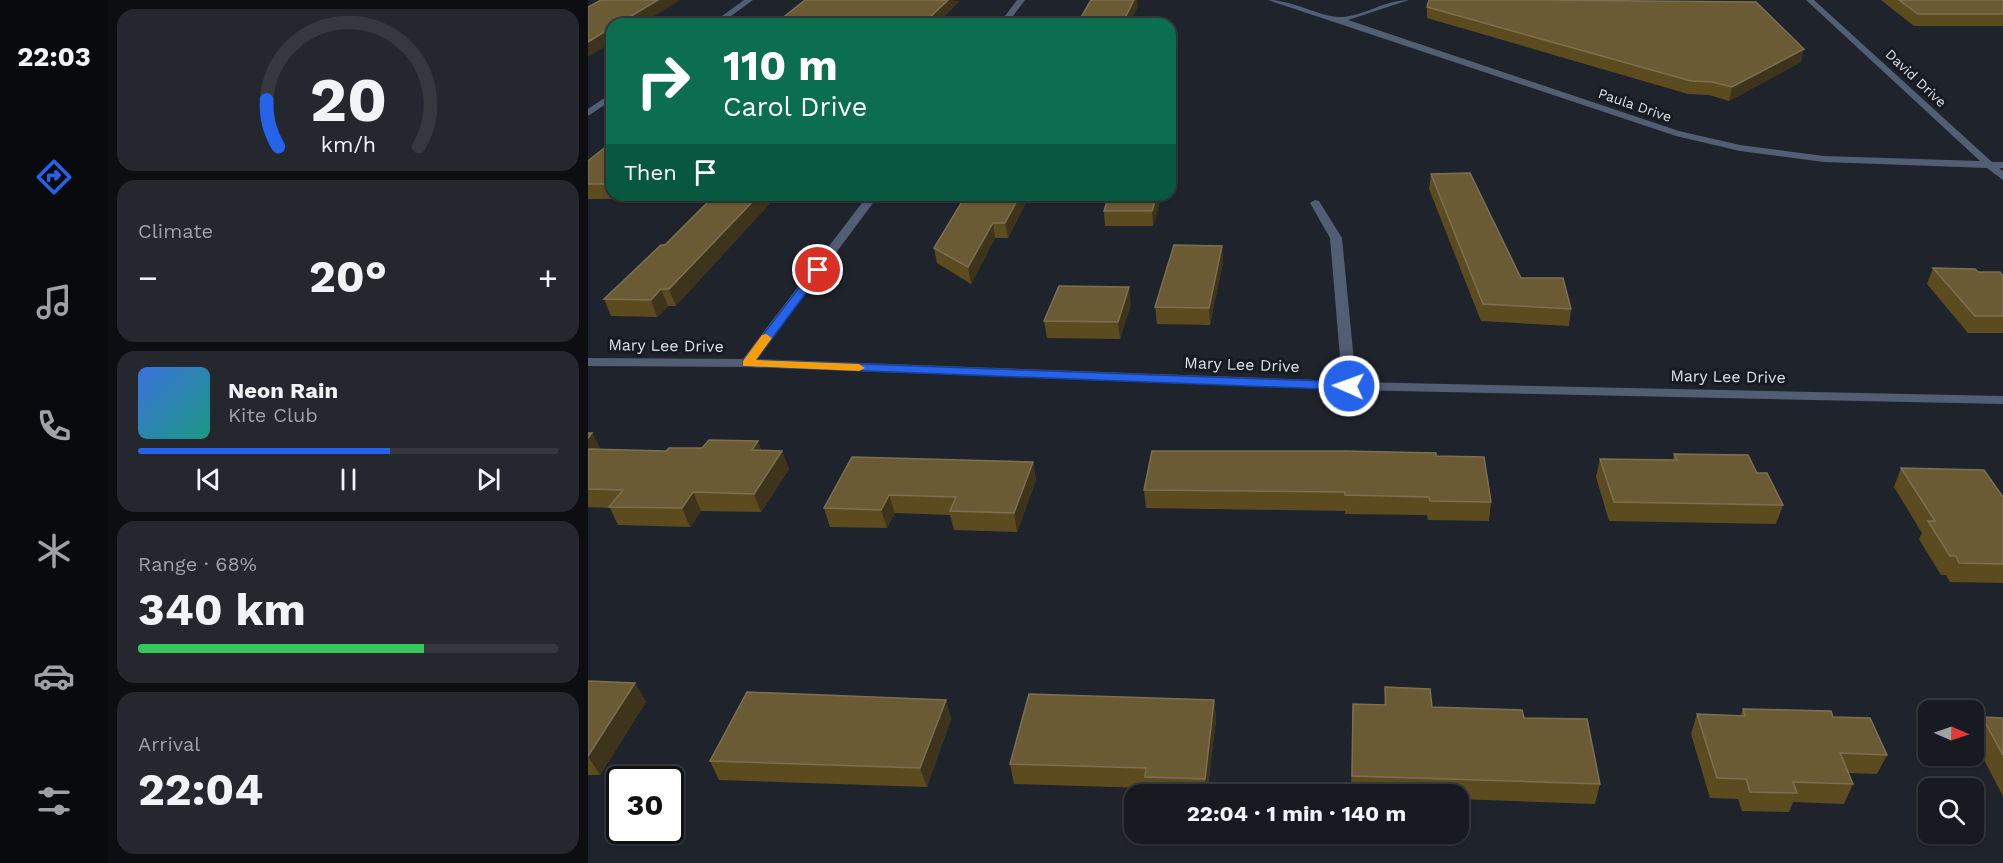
<!DOCTYPE html>
<html lang="en">
<head>
<meta charset="utf-8">
<style>
	body { margin:0; font-family:"Work Sans",sans-serif; background:#24272d; color:#f1f3f6; height:100vh; display:flex; flex-direction:column; font-size:22px; white-space:nowrap }
	* { box-sizing:border-box; margin:0 }
	p { font-size:20px; color:#9ea1a5 }
	.icon { flex:none; width:33px; height:33px; fill:none; stroke:currentColor; stroke-width:2; stroke-linecap:round; stroke-linejoin:round }
	.map { position:relative; flex:1; overflow:hidden }
	.drawer { display:flex; flex-direction:column; gap:9px; padding:9px; background:#0d0e12; width:480px }
	.drawer>* { flex:none }
	.banner { position:absolute; left:18px; top:18px; width:570px; height:183px; border-radius:18px; box-shadow:0 2px 4px #0004,0 0 0 2px #36383e; background:#0b6e4f; color:#fff; overflow:hidden }
	.needle { width:39px; rotate:92deg }
	.buttons { position:absolute; left:1330px; top:700px; display:grid; gap:12px }
	.buttons a { display:grid; place-items:center; width:66px; height:66px; border-radius:12px; background:#171a20; box-shadow:0 2px 4px #0004,0 0 0 2px #36383e; font-size:30px }
	.speed { position:absolute; left:18px; top:766px; display:flex; gap:12px; font-size:30px; font-weight:700; text-align:center }
	.speed>* { display:grid; place-content:center; width:78px; height:78px; border-radius:50%; background:#171a20; box-shadow:0 2px 4px #0004,0 0 0 2px #36383e; line-height:1 }
	.speed .limit { border:3px solid #111; border-radius:9px; background:#fff; color:#111 }
	.pin { position:absolute; display:grid; place-items:center; width:51px; height:51px; color:#fff; margin:-26px; border:3px solid #fff; border-radius:50%; box-shadow:0 2px 6px #0007 }
	.me { position:absolute; width:66px; margin:-33px; rotate:272deg; stroke-linejoin:round; filter:drop-shadow(0 0 4px #0008) }
	.turn { display:flex; align-items:center; gap:21px; height:126px; padding:0 18px; font-size:27px }
	.turn .icon { width:78px; height:78px; stroke-width:2.5 }
	.turn b { display:block; font-size:42px; line-height:51px }
	.then { display:flex; align-items:center; height:57px; padding:0 18px; background:#0003; gap:12px; font-size:22px }
	.big { font-size:45px; font-weight:700; line-height:1.1 }
	.drawer .card { flex:1; display:flex; flex-direction:column; justify-content:center; gap:9px; min-width:0; padding:0 21px; border-radius:18px; background:#24272d }
	.drawer .dial { align-items:center; gap:0 }
	.dial svg { height:156px; overflow:visible; fill:none; stroke:#36383e; stroke-width:7; stroke-linecap:round; text-anchor:middle }
	.dial text { fill:#f1f3f6; stroke:none }
	.song { display:flex; align-items:center; gap:18px }
	.cover { width:72px; height:72px; border-radius:9px; background:linear-gradient(135deg,hsl(220 70% 55%),hsl(170 70% 35%)) }
	.played { height:6px; border-radius:3px; background:linear-gradient(90deg,#2563eb 60%,#36383e 60%) }
	.keys { display:flex; justify-content:space-around; direction:ltr }
	.heat { display:flex; justify-content:space-between; align-items:center; font-size:33px; direction:ltr }
	.charge { height:9px; border-radius:4px; background:linear-gradient(90deg,#34c759 68%,#36383e 0) }
	.trip { position:absolute; left:536px; top:784px; width:345px; height:60px; border-radius:18px; background:#171a20; box-shadow:0 2px 4px #0004,0 0 0 2px #36383e; font-weight:700; line-height:60px; text-align:center }
	main { display:flex; flex:1; min-height:0 }
	.menu { display:flex; flex-direction:column; width:108px; justify-content:space-around; align-items:center; background:#090a0d; color:#9ea1a5 }
	.menu .icon { width:42px; height:42px }
	.menu .selected { color:#2563eb }
	.menu b { font-size:27px; color:#f1f3f6 }
	.map>svg:first-child { display:block }
	.lines { fill:none; stroke-linecap:round; stroke-linejoin:round }
	.minor { fill:#525e74; fill-rule:evenodd }
	.wall { fill:#5d4b20 }
	.shaded-wall { fill:#3e341b }
	.building { fill:#6a5b35; stroke:#7c7051; stroke-width:1.5 }
	.route { fill:#2563eb; stroke:#184099; stroke-width:1.5 }
	.slow { fill:#f59e0b }
	.labels { text-anchor:middle; stroke-width:6; stroke-linejoin:round; paint-order:stroke }
	.far-street-label { font-size:14px; fill:#dde0e5; stroke:#161a21 }
	.street-label { font-size:16px; fill:#dde0e5; stroke:#161a21 }
</style>
</head>
<body>
<main>
<nav class="menu">
<b>22:03</b>
<svg class="icon selected" aria-label="directions" viewBox="0 0 24 24"><path d="M12 3l9 9-9 9-9-9zM9 14v-3h6M13 9l2 2-2 2"/></svg>
<svg class="icon" aria-label="music" viewBox="0 0 24 24"><path d="M9 18V5l10-2v13"/><circle cx="6" cy="18" r="3"/><circle cx="16" cy="16" r="3"/></svg>
<svg class="icon" aria-label="phone" viewBox="0 0 24 24"><path d="M5 4h4l2 5-3 2q2 4 5 5l2-3 5 2v4C11 20 4 13 5 4z"/></svg>
<svg class="icon" aria-label="climate" viewBox="0 0 24 24"><path d="M12 3v18M4 7l16 10M4 17L20 7"/></svg>
<svg class="icon" aria-label="car" viewBox="0 0 24 24"><path d="M5 17H2v-5l4-1 3-4h7l3 4 3 1v5h-3M9 17h6M6 11h13"/><circle cx="7" cy="17" r="2"/><circle cx="17" cy="17" r="2"/></svg>
<svg class="icon" aria-label="filters" viewBox="0 0 24 24"><path d="M4 7h16M4 17h16"/><circle cx="9" cy="7" r="2"/><circle cx="15" cy="17" r="2"/></svg>
</nav>
<section class="drawer">
<div class="card dial"><svg viewBox="0 0 100 80">
<path d="M14 69A42 42 0 1 1 86 69"/>
<path d="M14 69A42 42 0 0 1 8 45" stroke="#2563eb"/>
<text x="50" y="56" font-size="32" font-weight="700">20</text>
<text x="50" y="72" font-size="11">km/h</text>
</svg></div>
<div class="card"><p>Climate</p>
<div class="heat"><a>−</a><b class="big">20°</b><a>+</a></div>
</div>
<div class="card">
<div class="song"><i class="cover"></i><div><b>Neon Rain</b><p>Kite Club</p></div></div>
<div class="played"></div>
<div class="keys"><svg class="icon" aria-label="previous" viewBox="0 0 24 24"><path d="M18 5L8 12l10 7zM5 5v14"/></svg><svg class="icon" aria-label="pause" viewBox="0 0 24 24"><path d="M8 5v14M16 5v14"/></svg><svg class="icon" aria-label="next" viewBox="0 0 24 24"><path d="M6 5l10 7-10 7zM19 5v14"/></svg></div>
</div>
<div class="card"><p>Range · 68%</p><b class="big">340 km</b><div class="charge"></div></div>
<div class="card"><p>Arrival</p><b class="big">22:04</b></div>
</section>
<div class="map">
<svg width="1415" height="863" viewBox="0 0 1415 863">
	<rect width="100%" height="100%" fill="#1f232b"/>
	<g class="lines">
		<path class="minor" d="M156,0H165L132,24H123Z
			M429,0H437L419,24H411Z
			M680,0C704,0 735,18 753,17C776,16 797,0 821,0L760,20L1091,131L1152,145L1236,156L1392,161L1218,0H1226L1404,162H1415V168H1411L1415,171V180L1399,168L1236,162L1152,151L1088,136Z
			M24,93V100L0,116V109Z
			M280,195H291L169,359L754,381L742,238L722,203L727,200L731,201L754,238L768,382L1415,396V404L761,390L159,367L0,366V358L155,359Z"/>
	</g>
	<path class="wall" d="M1293,0H1415V26H1326Z
		M839,7L1213,62L1141,101L1121,95L1100,94L839,18Z
		M24,142V195H31L26,199H0V161Z
		M843,174L933,278L983,309L981,326L893,321L841,189Z
		M442,195L420,238H407L383,284L349,263L346,248Z
		M521,195H574L565,226H517L516,211Z
		M77,245L88,306H80L69,317L23,316L16,299Z
		M634,246L635,262L622,325L569,324L567,307Z
		M1345,268L1390,272L1415,276V333H1380L1339,284Z
		M543,304L532,339L459,338L456,321Z
		M0,433H4L12,449L78,451H194L201,469L173,512L113,511L102,527L30,525L22,508L0,507Z
		M1086,454L1169,473L1195,505L1188,524L1021,521L1008,477L1012,459L1085,460Z
		M848,456L903,502L901,521L840,520L839,515L757,514V511L558,508L556,490Z
		M445,462L448,480L429,532L366,530L362,515L307,513L299,528L242,527L236,508Z
		M1313,468L1415,497V583L1362,582L1358,575H1353L1331,539L1334,533L1306,487Z
		M0,681L47,683L58,702L12,775H0Z
		M797,687L844,707L936,718L1012,784L1007,804L870,799V795H763L765,704L796,705Z
		M358,700L363,719L339,787L131,780L122,761Z
		M626,700L628,719L619,795H559L558,788L426,784L422,764Z
		M1155,709L1245,717L1299,755L1289,774L1260,773L1265,784L1256,804L1205,802L1201,812L1154,811L1150,799L1122,798L1103,734L1109,714L1152,716Z
		M1394,717L1415,718V796L1386,741V732Z"/>
	<path class="shaded-wall" d="M70,0H92L53,24H30Z
		M360,0L372,1L349,24H335Z
		M546,0H549L550,7L541,24H534Z
		M24,27V42L0,57V42Z
		M1216,49L1213,62L1141,101L1144,87Z
		M24,181V195H31L26,199L20,184Z
		M171,195H190L88,306L81,289Z
		M432,195H442L420,238L417,223Z
		M569,195H574L565,226L564,211Z
		M405,223L407,238L383,284L380,267Z
		M634,246L635,262L622,325L621,308Z
		M541,287L543,304L532,339L530,322Z
		M73,289L80,306L69,317L63,300Z
		M4,433L13,451L0,466V438Z
		M170,441L177,459L164,450Z
		M194,451L201,469L173,512L166,494Z
		M445,462L448,480L429,532L426,513Z
		M105,492L113,511L102,527L94,508Z
		M301,495L307,513L299,528L293,510Z
		M47,683L58,702L12,775L0,756Z
		M358,700L363,719L339,787L332,768Z
		M626,700L628,719L619,795L617,779Z"/>
	<path class="building" d="M13,0H70L30,24H24V27L0,42V7Z
		M217,0H360L335,24H187Z
		M503,0H546L534,24H489Z
		M841,0H952L1168,2L1216,49L1144,87L1124,82L1103,81L839,7Z
		M1311,0H1415V14H1330Z
		M24,142V181L20,184H0V161Z
		M882,173L933,278H975L983,309L895,304L843,174Z
		M127,195H171L81,289H73L63,300L16,299L73,245H77Z
		M378,195H432L417,223H405L380,267L346,248Z
		M521,195H569L564,211H516Z
		M586,245L634,246L621,308L567,307Z
		M1345,268L1387,269L1390,272H1412L1415,276V316H1387Z
		M471,286L541,287L530,322L456,321Z
		M0,433H4L0,438Z
		M121,440L170,441L164,450L194,451L166,494L105,492L94,508L21,507L35,490L0,489V449L78,451L81,448H114Z
		M564,451H757L848,453V456L896,457L903,502L842,501L841,497L757,495V492L556,490Z
		M1086,454L1160,455L1169,473H1179L1195,505L1026,502L1012,459L1089,460Z
		M264,457L445,462L426,513L362,511L368,497L301,495L293,510L236,508Z
		M1313,468L1396,470L1415,497V564L1371,563L1368,556H1362L1340,521H1347Z
		M0,681L47,683L0,756Z
		M797,687L842,689L844,707L934,710L936,718L999,719L1012,784L764,776L765,704L798,705Z
		M159,692L358,700L332,768L122,761Z
		M441,694L626,700L617,779L557,777L558,768L422,764Z
		M1155,709L1243,711L1245,717L1282,718L1299,755L1252,753L1265,784L1205,782L1209,793L1162,792L1158,779L1129,778L1109,714L1157,716Z
		M1394,717L1415,718V755Z"/>
	<path class="route" d="M230,267L235,270L168,360L761,382L768,386L761,390L155,366V361L226,268Z"/>
	<path class="slow" d="M178,334L184,338L168,360L271,364L277,368L271,371L155,366V361L174,335Z"/>
	<g class="labels">
		<g class="far-street-label">
			<text transform="translate(1328 78) rotate(43)" y="5">David Drive</text>
			<text transform="translate(1047 105) rotate(19)" y="5">Paula Drive</text>
		</g>
		<g class="street-label">
			<text transform="translate(78 345) rotate(1)" y="6">Mary Lee Drive</text>
			<text transform="translate(654 364) rotate(2)" y="6">Mary Lee Drive</text>
			<text transform="translate(1140 376) rotate(1)" y="6">Mary Lee Drive</text>
		</g>
	</g>
</svg>
<div class="buttons">
<a><svg class="needle" viewBox="-14 -14 28 28"><path d="M0-13l5 13h-10z" fill="#e53935"/><path d="M0 13l5-13h-10z" fill="#9ea1a5"/></svg></a>
<a><svg class="icon" aria-label="search" viewBox="0 0 24 24"><circle cx="10" cy="10" r="6"/><path d="M15 15l6 6"/></svg></a>
</div>
<div class="speed"><div class="limit">30</div></div>
<div class="pin" style="left:230px;top:270px;background:#d93025"><svg class="icon" aria-label="arrive" viewBox="0 0 24 24"><path d="M6 21V4h12l-3 4 3 4H6"/></svg></div>
<svg class="me" style="left:761px;top:386px" viewBox="-20 -20 40 40"><circle r="17" fill="#2563eb" stroke="#fff" stroke-width="3"/><path d="M0-11L8 9 0 5-8 9z" fill="#fff"/></svg>
<div class="trip">22:04 · 1 min · 140 m</div>
<div class="banner">
<div class="turn"><svg class="icon" aria-label="right" viewBox="0 0 24 24"><path d="M7 20v-9h11M14 6l5 5-5 5"/></svg><div><b>110 m</b>Carol Drive</div></div>
<div class="then">Then<svg class="icon" aria-label="arrive" viewBox="0 0 24 24"><path d="M6 21V4h12l-3 4 3 4H6"/></svg></div>
</div>
</div>
</main>
</body>
</html>
